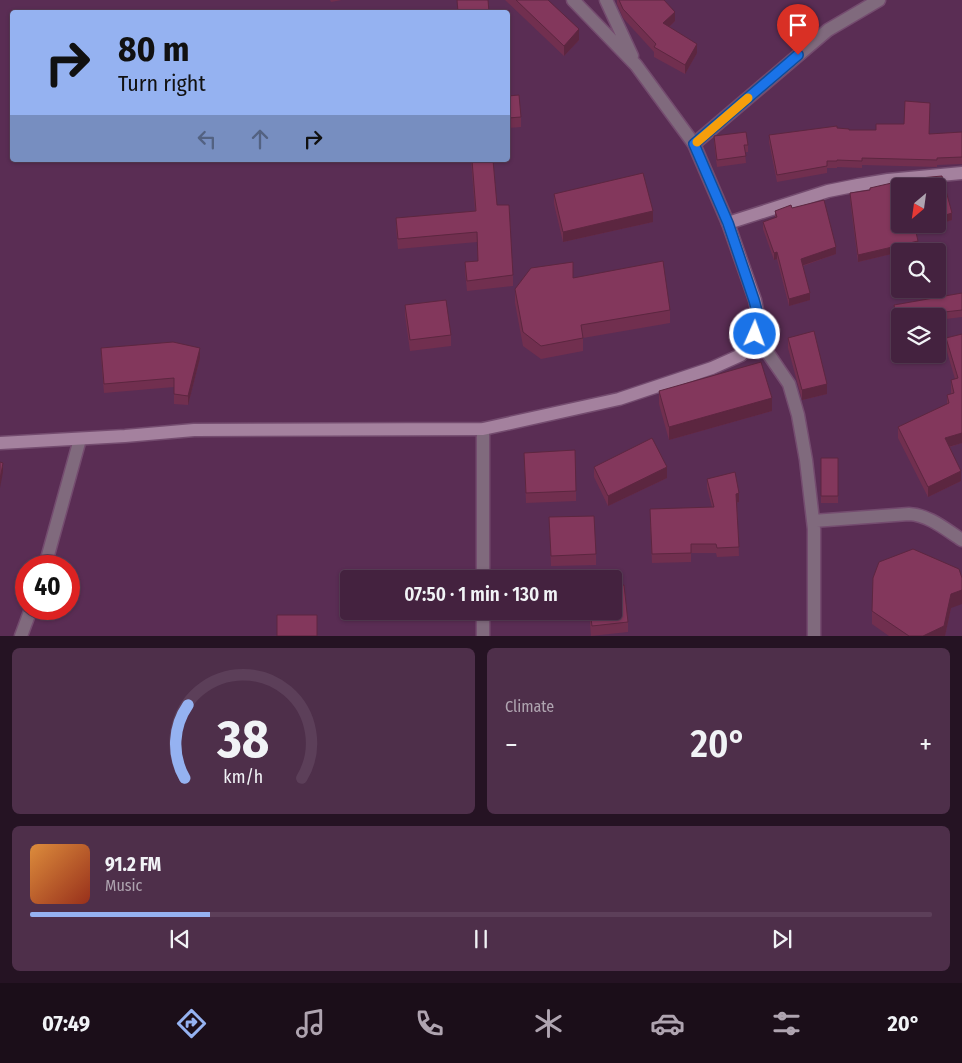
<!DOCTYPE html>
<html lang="en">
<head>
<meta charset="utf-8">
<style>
	body { margin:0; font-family:"Fira Sans Condensed",sans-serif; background:#4e2f4a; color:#f1f3f6; height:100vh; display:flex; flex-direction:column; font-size:19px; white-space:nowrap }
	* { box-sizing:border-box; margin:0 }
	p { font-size:16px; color:#afa4b0 }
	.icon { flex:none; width:28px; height:28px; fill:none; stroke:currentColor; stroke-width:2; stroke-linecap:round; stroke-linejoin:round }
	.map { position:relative; height:636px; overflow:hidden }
	.panel { display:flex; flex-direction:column; gap:12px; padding:12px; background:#251323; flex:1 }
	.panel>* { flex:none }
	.banner { position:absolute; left:10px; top:10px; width:500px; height:152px; border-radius:5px; box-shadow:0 1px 4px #0004,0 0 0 1px #5c3f59; background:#95b2f1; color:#111; overflow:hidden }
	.needle { width:32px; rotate:209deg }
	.fabs { position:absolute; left:891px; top:178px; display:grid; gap:10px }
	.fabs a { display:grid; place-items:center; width:55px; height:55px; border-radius:5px; background:#44223f; box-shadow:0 1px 4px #0004,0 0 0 1px #5c3f59; font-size:25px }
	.speed { position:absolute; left:15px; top:555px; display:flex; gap:10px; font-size:25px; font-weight:700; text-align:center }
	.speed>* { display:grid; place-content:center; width:65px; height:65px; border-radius:50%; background:#44223f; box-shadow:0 1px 4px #0004,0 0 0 1px #5c3f59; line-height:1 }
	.speed .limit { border:8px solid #d22; background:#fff; color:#111 }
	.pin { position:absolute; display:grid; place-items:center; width:42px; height:42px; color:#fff; margin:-51px -21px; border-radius:50% 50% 50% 0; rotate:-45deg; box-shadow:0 0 5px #0007 }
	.pin .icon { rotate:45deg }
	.me { position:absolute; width:55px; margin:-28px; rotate:2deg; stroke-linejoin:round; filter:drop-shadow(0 0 4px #0008) }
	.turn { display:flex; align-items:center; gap:18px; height:105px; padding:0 25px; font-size:22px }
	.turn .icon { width:65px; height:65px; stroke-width:2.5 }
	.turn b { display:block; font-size:35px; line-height:42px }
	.lanes { display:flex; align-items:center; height:48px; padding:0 25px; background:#0003; justify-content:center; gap:25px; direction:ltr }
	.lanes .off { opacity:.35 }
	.big { font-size:38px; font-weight:600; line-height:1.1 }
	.panel .widget { flex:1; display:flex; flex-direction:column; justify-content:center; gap:8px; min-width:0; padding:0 18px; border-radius:8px; background:#4e2f4a }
	.panel .dial { align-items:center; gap:0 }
	.dial svg { height:130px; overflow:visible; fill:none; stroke:#5c3f59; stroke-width:7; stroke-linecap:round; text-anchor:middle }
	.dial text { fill:#f1f3f6; stroke:none }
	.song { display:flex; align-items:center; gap:15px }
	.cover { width:60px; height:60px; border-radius:8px; background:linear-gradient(135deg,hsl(30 70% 55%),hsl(10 70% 35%)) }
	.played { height:5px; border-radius:2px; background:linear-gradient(90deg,#95b2f1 20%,#5c3f59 20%) }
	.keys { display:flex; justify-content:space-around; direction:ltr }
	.heat { display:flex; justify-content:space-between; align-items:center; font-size:28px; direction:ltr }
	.panel .tiles { flex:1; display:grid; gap:12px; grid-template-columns:1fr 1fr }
	.widget:last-child { grid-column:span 2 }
	.trip { position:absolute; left:340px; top:570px; width:282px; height:50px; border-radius:5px; background:#44223f; box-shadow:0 1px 4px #0004,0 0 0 1px #5c3f59; font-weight:600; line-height:50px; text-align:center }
	.tabs { display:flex; height:80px; justify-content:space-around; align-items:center; background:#1b0e19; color:#afa4b0 }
	.tabs .icon { width:35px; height:35px }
	.tabs .active { color:#95b2f1 }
	.tabs b { font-size:22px; color:#f1f3f6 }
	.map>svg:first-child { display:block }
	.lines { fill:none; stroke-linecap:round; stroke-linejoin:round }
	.street-casing { stroke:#744c6f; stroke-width:15 }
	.secondary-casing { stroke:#744c6f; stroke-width:15 }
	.street { stroke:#806a7d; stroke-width:12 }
	.secondary { stroke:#a4819e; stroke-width:12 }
	.wall { fill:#712f4f }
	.shaded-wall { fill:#5c2640 }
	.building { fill:#83375c; stroke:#5c2640 }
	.route-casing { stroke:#114b97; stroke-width:12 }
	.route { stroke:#1a73e8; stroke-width:9 }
	.slow { stroke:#f59e0b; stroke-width:9 }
</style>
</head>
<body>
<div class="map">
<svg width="962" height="636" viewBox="0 0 962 636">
	<rect width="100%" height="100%" fill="#5a2d54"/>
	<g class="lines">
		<g class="street-casing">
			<path id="street" d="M573,0L636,65L694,144L728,223
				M606,0L632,56
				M694,144L828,30L879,0
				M755,334L789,384L798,415L806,460L814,529V636
				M483,429V579
				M813,521L909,514C929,515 945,529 962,540
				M45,566L80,439
				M483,611V636
				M21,636L31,609"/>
		</g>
		<g class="secondary-casing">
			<path id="secondary" d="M0,443L125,436L194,430L483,429L619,399L712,368L741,355L755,334L758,315L755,300L728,223L828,191L858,185L888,180L962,173"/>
		</g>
		<use href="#street" class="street"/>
		<use href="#secondary" class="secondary"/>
	</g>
	<path class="wall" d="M330,0H342L331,2Z
		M505,0H548L579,40L564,56Z
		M617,0H664L675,21L669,27L697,53L685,74L654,57V52L623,18L617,4Z
		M508,96L521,117V127L508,128Z
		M930,110L929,134L962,132V164L937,165V167L862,165V168L837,167V168H827V173L777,182L769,142V135L837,128L849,130H876L904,124Z
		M714,136L748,145V152H745L746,163L717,167L714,143Z
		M471,160H493L497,205L513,275V286L467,291L465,272V262L478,261L477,242L398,249L396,228V218L475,211Z
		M850,193L952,220L939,224L938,222L915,227L918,242L933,251L914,249L900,251V252L858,262L850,200Z
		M554,194L653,222L563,242L554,204Z
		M792,208L836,254L803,266L810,300L789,306L777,259L774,260L763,229V222L775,218V211Z
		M573,278L670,310V323L583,338V351L541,359L523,346L515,303V289Z
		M962,293V317L938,320V316H900V332L898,333L894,313V305Z
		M405,305L451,335V346L410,351L405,315Z
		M962,334V443L950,447L961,481L928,497L898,438V427L947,404V395L951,394V380L955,379L946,348V338Z
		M788,338L827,394L802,400L788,348Z
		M101,348L200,358L188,405L174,404V387L104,393L101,357Z
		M659,391L772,411L669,440L659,404Z
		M524,453L576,491V501L526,503Z
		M821,458H838V503H821Z
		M594,467L667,478L608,506L594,477Z
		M707,479L739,502L737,503L739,556L717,557L716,553H691V562L652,563L650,518L712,507L707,488Z
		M549,517L596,554V565L551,566Z
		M951,608L945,636H889L872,624V611Z
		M589,611H614L628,622V632L591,636Z"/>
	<path class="shaded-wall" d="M675,12V21L663,33V23Z
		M579,29V40L564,56V46Z
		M697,44V53L685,74V65Z
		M653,211V222L563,242V232Z
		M952,213V220L939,224V217Z
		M913,224H932L913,228Z
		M918,241V248L904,251H900V252L858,262V255Z
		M836,247V254L801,266V259Z
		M777,252V259L774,260V253Z
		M810,293V300L789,306V299Z
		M200,348V358L188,405V396Z
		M827,384V394L802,400V390Z
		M772,398V411L669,440V427Z
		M962,433V443L945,448V438Z
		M3,463V472L0,488V479Z
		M667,467V478L608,506V496Z
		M961,471V481L928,497V487Z
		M739,493V502L736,503V494Z
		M962,590V604L951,608L945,636H923L951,594Z"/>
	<path class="building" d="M457,0H488L489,12H458Z
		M516,0H548L579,29L564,46Z
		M619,0H664L675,12L663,23L697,44L685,65L654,47L656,44L623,9Z
		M519,95L521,117L508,118V96Z
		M905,101L930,103L929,134L962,132V157L937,158V160L862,158V161L837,160V161H827V166L777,175L769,135L837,126V128L849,129V130H876V124H904Z
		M746,132L748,145H744L746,156L717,160L714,136Z
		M472,160H493L497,205H509L513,275L467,281L465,262L478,261L477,232L398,239L396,218L476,211Z
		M643,173L653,211L563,232L554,194Z
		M942,176L952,213L939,217L938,215V216V186H900V224H914L918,241L858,255L850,193L870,190V188L909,179Z
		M824,200L836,247L801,259L810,293L789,299L777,252L774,253L763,222L777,217L775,211L791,205L792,208Z
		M918,242L933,250L932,251H913Z
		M663,261L670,310L581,325L583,338L541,346L523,332L515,289L531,268L573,262V278Z
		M962,293V310L918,315V316H900V325H898L894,305Z
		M446,300L451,335L410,340L405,305Z
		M814,331L827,384L802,390L788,338Z
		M962,334V433L945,438L961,471L928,487L898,427L949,403L947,395L954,393L951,380L958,378L946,338Z
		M173,342L200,348L188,396L174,394V378L104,384L101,348Z
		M761,362L772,398L669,427L659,391Z
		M652,438L667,467L608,496L594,467Z
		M575,450L576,491L526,493L524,453Z
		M821,458H838V496H821Z
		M0,462L3,463L0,479Z
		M735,472L739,493L736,494L739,547L717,548L716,544H691V553L652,554L650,509L714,507L707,479Z
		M594,516L596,554L551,556L549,517Z
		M913,549L959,569L962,578V590L951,594L944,626L923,636H909L872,611L873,578L879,562Z
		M624,585L628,622L592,626L590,611H614V586Z
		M277,615H317V636H277Z"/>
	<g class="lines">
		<g class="route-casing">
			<path id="route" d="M755,334L758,315L754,300L728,223L694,144L798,55"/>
		</g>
		<use href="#route" class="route"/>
		<path class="slow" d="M697,142L748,98"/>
	</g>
</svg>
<div class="fabs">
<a><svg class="needle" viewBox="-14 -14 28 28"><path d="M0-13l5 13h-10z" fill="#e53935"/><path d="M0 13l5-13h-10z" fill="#afa4b0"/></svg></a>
<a><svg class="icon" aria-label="search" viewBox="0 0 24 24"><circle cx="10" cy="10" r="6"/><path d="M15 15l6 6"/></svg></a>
<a><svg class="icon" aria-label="layers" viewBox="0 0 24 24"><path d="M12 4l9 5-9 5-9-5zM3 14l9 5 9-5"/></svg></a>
</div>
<div class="speed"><div class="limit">40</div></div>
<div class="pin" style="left:798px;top:55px;background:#d93025"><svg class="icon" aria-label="arrive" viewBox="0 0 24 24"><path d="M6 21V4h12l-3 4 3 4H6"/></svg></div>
<svg class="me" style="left:755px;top:334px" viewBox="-20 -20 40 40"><circle r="17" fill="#1a73e8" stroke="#fff" stroke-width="3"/><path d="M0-11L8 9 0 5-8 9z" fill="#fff"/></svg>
<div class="trip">07:50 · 1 min · 130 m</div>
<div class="banner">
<div class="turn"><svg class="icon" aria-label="right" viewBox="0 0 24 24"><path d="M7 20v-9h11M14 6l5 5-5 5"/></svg><div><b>80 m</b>Turn right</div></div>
<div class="lanes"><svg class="icon off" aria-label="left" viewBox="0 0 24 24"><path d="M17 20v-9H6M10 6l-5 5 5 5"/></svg><svg class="icon off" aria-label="ahead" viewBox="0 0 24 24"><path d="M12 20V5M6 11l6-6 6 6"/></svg><svg class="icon" aria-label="right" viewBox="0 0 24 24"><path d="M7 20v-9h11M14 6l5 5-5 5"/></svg></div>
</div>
</div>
<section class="panel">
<div class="tiles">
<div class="widget dial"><svg viewBox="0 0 100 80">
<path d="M14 69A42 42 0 1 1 86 69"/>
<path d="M14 69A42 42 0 0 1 16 24" stroke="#95b2f1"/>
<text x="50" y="56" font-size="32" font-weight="700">38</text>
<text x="50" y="72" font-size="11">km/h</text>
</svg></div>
<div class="widget"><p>Climate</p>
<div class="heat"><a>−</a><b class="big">20°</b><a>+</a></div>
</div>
<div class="widget">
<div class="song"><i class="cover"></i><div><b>91.2 FM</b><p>Music</p></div></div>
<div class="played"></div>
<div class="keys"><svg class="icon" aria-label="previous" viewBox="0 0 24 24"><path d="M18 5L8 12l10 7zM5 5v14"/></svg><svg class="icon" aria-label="pause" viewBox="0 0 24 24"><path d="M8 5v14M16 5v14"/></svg><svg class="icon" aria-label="next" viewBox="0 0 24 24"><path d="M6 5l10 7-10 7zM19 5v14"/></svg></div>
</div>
</div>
</section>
<nav class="tabs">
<b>07:49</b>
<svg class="icon active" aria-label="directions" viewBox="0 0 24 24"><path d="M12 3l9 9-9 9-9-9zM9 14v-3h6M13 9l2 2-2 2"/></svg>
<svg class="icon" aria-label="music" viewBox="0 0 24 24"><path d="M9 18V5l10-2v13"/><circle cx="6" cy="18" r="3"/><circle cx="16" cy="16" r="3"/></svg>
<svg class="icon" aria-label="phone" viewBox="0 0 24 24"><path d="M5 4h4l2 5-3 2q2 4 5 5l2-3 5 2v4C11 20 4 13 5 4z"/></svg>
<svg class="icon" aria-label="climate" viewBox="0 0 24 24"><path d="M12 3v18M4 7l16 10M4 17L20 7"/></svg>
<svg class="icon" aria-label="car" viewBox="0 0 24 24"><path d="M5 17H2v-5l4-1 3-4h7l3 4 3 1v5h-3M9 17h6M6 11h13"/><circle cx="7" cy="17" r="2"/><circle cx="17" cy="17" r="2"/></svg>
<svg class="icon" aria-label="filters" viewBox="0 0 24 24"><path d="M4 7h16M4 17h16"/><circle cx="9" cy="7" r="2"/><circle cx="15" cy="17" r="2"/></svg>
<b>20°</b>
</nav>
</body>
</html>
